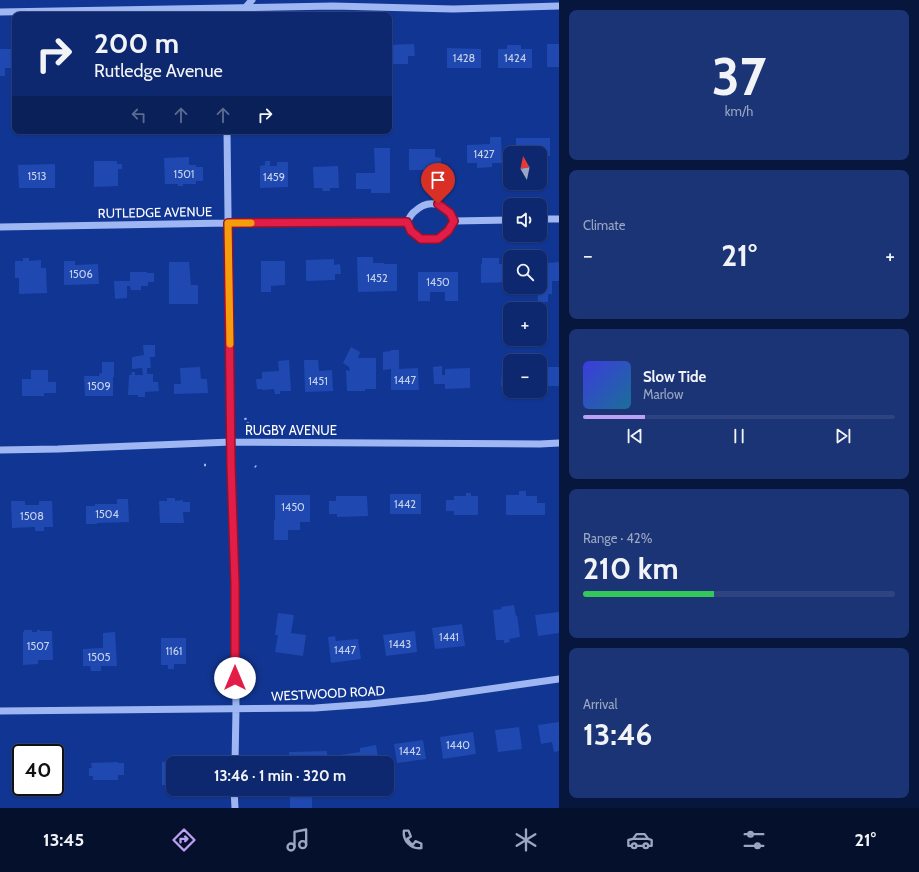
<!DOCTYPE html>
<html lang="en">
<head>
<meta charset="utf-8">
<style>
	body { margin:0; font-family:Cabin,sans-serif; background:#1b3476; color:#f1f3f6; height:100vh; display:flex; flex-direction:column; font-size:15px; white-space:nowrap }
	* { box-sizing:border-box; margin:0 }
	p { font-size:13px; color:#9aa6c2 }
	.icon { flex:none; width:22px; height:22px; fill:none; stroke:currentColor; stroke-width:2; stroke-linecap:round; stroke-linejoin:round }
	.map { position:relative; flex:1; overflow:hidden }
	.sheet { display:flex; flex-direction:column; gap:10px; padding:10px; background:#07163c; width:360px }
	.sheet>* { flex:none }
	.top-card { position:absolute; left:12px; top:12px; width:380px; height:122px; border-radius:8px; box-shadow:0 1px 3px #0004,0 0 0 1px #2d4481; background:#0d286e; color:#f1f3f6; overflow:hidden }
	.needle { width:26px; rotate:351deg }
	.buttons { position:absolute; left:503px; top:146px; display:grid; gap:8px }
	.buttons a { display:grid; place-items:center; width:44px; height:44px; border-radius:8px; background:#0d286e; box-shadow:0 1px 3px #0004,0 0 0 1px #2d4481; font-size:20px }
	.speed { position:absolute; left:12px; top:744px; display:flex; gap:8px; font-size:20px; font-weight:700; text-align:center }
	.speed>* { display:grid; place-content:center; width:52px; height:52px; border-radius:50%; background:#0d286e; box-shadow:0 1px 3px #0004,0 0 0 1px #2d4481; line-height:1 }
	.speed .limit { border:2px solid #111; border-radius:6px; background:#fff; color:#111 }
	.pin { position:absolute; display:grid; place-items:center; width:34px; height:34px; color:#fff; margin:-41px -17px; border-radius:50% 50% 50% 0; rotate:-45deg; box-shadow:0 0 4px #0007 }
	.pin .icon { rotate:45deg }
	.me { position:absolute; width:44px; margin:-22px; rotate:0deg; stroke-linejoin:round; filter:drop-shadow(0 0 3px #0008) }
	.turn { display:flex; align-items:center; gap:14px; height:84px; padding:0 16px; font-size:18px }
	.turn .icon { width:52px; height:52px; stroke-width:2.5 }
	.turn b { display:block; font-size:28px; line-height:34px }
	.lanes { display:flex; align-items:center; height:38px; padding:0 16px; background:#0003; justify-content:center; gap:20px; direction:ltr }
	.lanes .off { opacity:.35 }
	.big { font-size:30px; font-weight:700; line-height:1.1 }
	.sheet .card { flex:1; display:flex; flex-direction:column; justify-content:center; gap:6px; min-width:0; padding:0 14px; border-radius:8px; background:#1b3476 }
	.sheet .dial { align-items:center; gap:0 }
	.dial b { font-size:52px; line-height:1 }
	.song { display:flex; align-items:center; gap:12px }
	.cover { width:48px; height:48px; border-radius:6px; background:linear-gradient(135deg,hsl(240 70% 55%),hsl(200 70% 35%)) }
	.played { height:4px; border-radius:2px; background:linear-gradient(90deg,#bca0f2 20%,#2d4481 20%) }
	.keys { display:flex; justify-content:space-around; direction:ltr }
	.heat { display:flex; justify-content:space-between; align-items:center; font-size:22px; direction:ltr }
	.charge { height:6px; border-radius:3px; background:linear-gradient(90deg,#34c759 42%,#2d4481 0) }
	.trip { position:absolute; left:166px; top:756px; width:228px; height:40px; border-radius:8px; background:#0d286e; box-shadow:0 1px 3px #0004,0 0 0 1px #2d4481; font-weight:700; line-height:40px; text-align:center }
	.tab-bar { display:flex; height:64px; justify-content:space-around; align-items:center; background:#05102c; color:#9aa6c2 }
	.tab-bar .icon { width:28px; height:28px }
	.tab-bar .current { color:#bca0f2 }
	.tab-bar b { font-size:18px; color:#f1f3f6 }
	main { display:flex; flex:1; min-height:0 }
	.map>svg:first-child { display:block }
	.building { fill:#1f49b1 }
	.lines { fill:none; stroke-linecap:round; stroke-linejoin:round }
	.path { stroke:#9eb7f3; stroke-width:2.5; stroke-dasharray:2 3; stroke-linecap:butt }
	.minor { stroke:#9eb7f3; stroke-width:7 }
	.route-casing { stroke:#92132f; stroke-width:10 }
	.route { stroke:#e11d48; stroke-width:7 }
	.slow { stroke:#f59e0b; stroke-width:7 }
	.labels { text-anchor:middle; stroke-width:4; stroke-linejoin:round; paint-order:stroke }
	.number-label { font-size:11px; fill:#c7d2ec }
	.street-label { font-size:13px; fill:#fff; stroke:#113592 }
</style>
</head>
<body>
<main>
<div class="map">
<svg width="559" height="808" viewBox="0 0 559 808">
	<rect width="100%" height="100%" fill="#113592"/>
	<path class="building" d="M414,44L415,56H408V64H389V45Z
		M547,44H559V67H547Z
		M507,45H521V49H532V68H498V49H507Z
		M447,48L481,49V68H447Z
		M0,49H14V52H15V68H5V76H0Z
		M490,137H501L502,163H492V167L477,168V163H467V145L490,144Z
		M516,138H550V156H540V153H516Z
		M374,148H390V193H371V189H356V173H375Z
		M409,149H435V157L441,158V168H435L436,170H409Z
		M189,157V165H196V167H203V181H196V184H183V186H178V184H165L164,158Z
		M94,161H117V164H122V169H118V186L94,187Z
		M265,161H270V166H277V162H288V187L260,188V166L265,165Z
		M55,164V188H19L18,165Z
		M338,166L339,188H330V191H323L322,188H314L313,167Z
		M357,257H373V263H384V264H397V291L358,292Z
		M23,258H29V261L41,260V268H46L47,293L19,294V278H15V261H23Z
		M482,258H499V264H510V282L481,283V264H482Z
		M334,259V265L340,264L341,274H335V280L306,281V260Z
		M544,259H548V263L559,262V281H552V294H548V302H538V287H540V262H544Z
		M64,261H75V265L98,264L99,284L64,285Z
		M261,261H285V285L271,286V292H261Z
		M169,262H189L191,285H198V304H169Z
		M130,272H147V273H154V282H148V286H141V290H131L130,286H127V298L115,299L114,281H130Z
		M418,272H458V301H445V292H430V301H418Z
		M143,345H155V357H150L151,368H147V374H153V382H158L159,391L145,392V397H138V395H128L129,375H132L131,372H135V375H143L142,368L132,369V357L144,355Z
		M351,347L360,352L358,358H376V389H365V391H347L346,370L350,371L349,367L343,363Z
		M391,350H399V369L418,368L419,390H391V369L383,370V352L391,351Z
		M289,360L291,391H280V394H275L274,389L262,390V389H257L256,379H262V372L279,371L278,361Z
		M304,360H318L319,371L332,370L333,391L305,392Z
		M102,362H114V377H113V396H85L84,376H99V374L102,373Z
		M442,366V375H445V369L470,368V388L445,389V384H434L433,367Z
		M200,367L201,379H207L208,393L174,394V384H181L180,368Z
		M548,367H559V386H548Z
		M502,368H510V386H501Z
		M31,370H48V382H56V393H44V396H22V379H31Z
		M519,491H526V496H537V503H545V515H506V495H519Z
		M466,493H471V496H478V515H454V511H446V500H454V496H466Z
		M390,494H421V514H390Z
		M275,495H310V522H300V530H288V540H274V520H275Z
		M336,496H367L368,516L337,517V514H329V501H336Z
		M167,498H175V501L183,500V502H190V512H183L184,523H160L159,501H167Z
		M117,499H128L129,522L97,523V524H86V506H95V504H117Z
		M11,501H25V505H39V501H52L53,527H44V531H35V527L12,528Z
		M514,605L516,616L517,615L520,637L509,639L510,642L504,643V640H496L493,610L502,609L501,607Z
		M559,612V633L538,636L535,615Z
		M278,613L294,615L291,633L306,635L303,656L275,652L278,635H275Z
		M462,624L465,646L435,649L432,628Z
		M24,630H32V632H37V630H40V631H52L53,660H38V664L23,665V632H24Z
		M415,631L417,652L386,656L383,635Z
		M115,632L117,666H101V671H91L90,666H83V649L103,648V633Z
		M335,636L336,641L358,639L361,659L331,663L328,637Z
		M161,638H186V664H174V669H168V665H161Z
		M559,722V751L554,752L552,742L541,744L538,725Z
		M519,727L522,749L498,752L495,730Z
		M473,732L476,754L443,759L440,737Z
		M423,740L426,759L397,763L394,744Z
		M376,745L379,763H341L340,755L360,752V748Z
		M327,751V763H290L289,752Z
		M184,761V763H173V785H162V762Z
		M118,762V763H124V775H118V780H93V776H89V768H92L91,763Z
		M14,770H21V787H15Z
		M290,792H312V808H290Z"/>
	<g class="lines">
		<path class="path" d="M245,418L248,424
			M204,465H208
			M255,466L256,467"/>
		<path class="minor" d="M0,12L333,6L453,9L559,6
			M241,15L245,8L252,0
			M227,131L231,465L235,584L236,709L235,763
			M540,219H559
			M454,221L510,220
			M407,222L411,231L421,239H437L448,231L454,221
			M407,222C409,219 411,214 414,212C430,197 445,204 454,221
			M0,227L228,223L407,222
			M0,450L58,449L231,442L540,444L559,443
			M0,711L315,708L370,704L426,698L559,679
			M234,789L235,808"/>
	</g>
	<g class="lines">
		<g class="route-casing">
			<path id="route" d="M235,678V584L231,465L228,223L407,222L411,231L421,239H438L448,231L454,221L450,213L438,204"/>
		</g>
		<use href="#route" class="route"/>
		<path class="slow" d="M230,344L228,223H251"/>
	</g>
	<g class="labels">
		<g class="number-label">
			<text x="464" y="62">1428</text>
			<text x="515" y="62">1424</text>
			<text x="484" y="158">1427</text>
			<text x="184" y="178">1501</text>
			<text x="37" y="180">1513</text>
			<text x="274" y="181">1459</text>
			<text x="81" y="278">1506</text>
			<text x="377" y="282">1452</text>
			<text x="438" y="286">1450</text>
			<text x="405" y="384">1447</text>
			<text x="318" y="385">1451</text>
			<text x="99" y="390">1509</text>
			<text x="405" y="508">1442</text>
			<text x="293" y="511">1450</text>
			<text x="107" y="518">1504</text>
			<text x="32" y="520">1508</text>
			<text x="449" y="641">1441</text>
			<text x="400" y="648">1443</text>
			<text x="38" y="650">1507</text>
			<text x="345" y="654">1447</text>
			<text x="174" y="655">1161</text>
			<text x="99" y="661">1505</text>
			<text x="458" y="749">1440</text>
			<text x="410" y="755">1442</text>
		</g>
		<g class="street-label">
			<text transform="translate(155 212) rotate(-1)" y="5">RUTLEDGE AVENUE</text>
			<text x="291" y="435">RUGBY AVENUE</text>
			<text transform="translate(328 693) rotate(-3)" y="5">WESTWOOD ROAD</text>
		</g>
	</g>
</svg>
<div class="buttons">
<a><svg class="needle" viewBox="-14 -14 28 28"><path d="M0-13l5 13h-10z" fill="#e53935"/><path d="M0 13l5-13h-10z" fill="#9aa6c2"/></svg></a>
<a><svg class="icon" aria-label="sound" viewBox="0 0 24 24"><path d="M4 9h4l5-4v14l-5-4H4zM17 9q2 3 0 6"/></svg></a>
<a><svg class="icon" aria-label="search" viewBox="0 0 24 24"><circle cx="10" cy="10" r="6"/><path d="M15 15l6 6"/></svg></a>
<a>+</a>
<a>−</a>
</div>
<div class="speed"><div class="limit">40</div></div>
<div class="pin" style="left:438px;top:204px;background:#d93025"><svg class="icon" aria-label="arrive" viewBox="0 0 24 24"><path d="M6 21V4h12l-3 4 3 4H6"/></svg></div>
<svg class="me" style="left:235px;top:678px" viewBox="-20 -20 40 40"><circle r="19" fill="#fff"/><path d="M0-13L10 11 0 6-10 11z" fill="#e11d48"/></svg>
<div class="trip">13:46 · 1 min · 320 m</div>
<div class="top-card">
<div class="turn"><svg class="icon" aria-label="right" viewBox="0 0 24 24"><path d="M7 20v-9h11M14 6l5 5-5 5"/></svg><div><b>200 m</b>Rutledge Avenue</div></div>
<div class="lanes"><svg class="icon off" aria-label="left" viewBox="0 0 24 24"><path d="M17 20v-9H6M10 6l-5 5 5 5"/></svg><svg class="icon off" aria-label="ahead" viewBox="0 0 24 24"><path d="M12 20V5M6 11l6-6 6 6"/></svg><svg class="icon off" aria-label="ahead" viewBox="0 0 24 24"><path d="M12 20V5M6 11l6-6 6 6"/></svg><svg class="icon" aria-label="right" viewBox="0 0 24 24"><path d="M7 20v-9h11M14 6l5 5-5 5"/></svg></div>
</div>
</div>
<section class="sheet">
<div class="card dial"><b>37</b><p>km/h</p></div>
<div class="card"><p>Climate</p>
<div class="heat"><a>−</a><b class="big">21°</b><a>+</a></div>
</div>
<div class="card">
<div class="song"><i class="cover"></i><div><b>Slow Tide</b><p>Marlow</p></div></div>
<div class="played"></div>
<div class="keys"><svg class="icon" aria-label="previous" viewBox="0 0 24 24"><path d="M18 5L8 12l10 7zM5 5v14"/></svg><svg class="icon" aria-label="pause" viewBox="0 0 24 24"><path d="M8 5v14M16 5v14"/></svg><svg class="icon" aria-label="next" viewBox="0 0 24 24"><path d="M6 5l10 7-10 7zM19 5v14"/></svg></div>
</div>
<div class="card"><p>Range · 42%</p><b class="big">210 km</b><div class="charge"></div></div>
<div class="card"><p>Arrival</p><b class="big">13:46</b></div>
</section>
</main>
<nav class="tab-bar">
<b>13:45</b>
<svg class="icon current" aria-label="directions" viewBox="0 0 24 24"><path d="M12 3l9 9-9 9-9-9zM9 14v-3h6M13 9l2 2-2 2"/></svg>
<svg class="icon" aria-label="music" viewBox="0 0 24 24"><path d="M9 18V5l10-2v13"/><circle cx="6" cy="18" r="3"/><circle cx="16" cy="16" r="3"/></svg>
<svg class="icon" aria-label="phone" viewBox="0 0 24 24"><path d="M5 4h4l2 5-3 2q2 4 5 5l2-3 5 2v4C11 20 4 13 5 4z"/></svg>
<svg class="icon" aria-label="climate" viewBox="0 0 24 24"><path d="M12 3v18M4 7l16 10M4 17L20 7"/></svg>
<svg class="icon" aria-label="car" viewBox="0 0 24 24"><path d="M5 17H2v-5l4-1 3-4h7l3 4 3 1v5h-3M9 17h6M6 11h13"/><circle cx="7" cy="17" r="2"/><circle cx="17" cy="17" r="2"/></svg>
<svg class="icon" aria-label="filters" viewBox="0 0 24 24"><path d="M4 7h16M4 17h16"/><circle cx="9" cy="7" r="2"/><circle cx="15" cy="17" r="2"/></svg>
<b>21°</b>
</nav>
</body>
</html>
